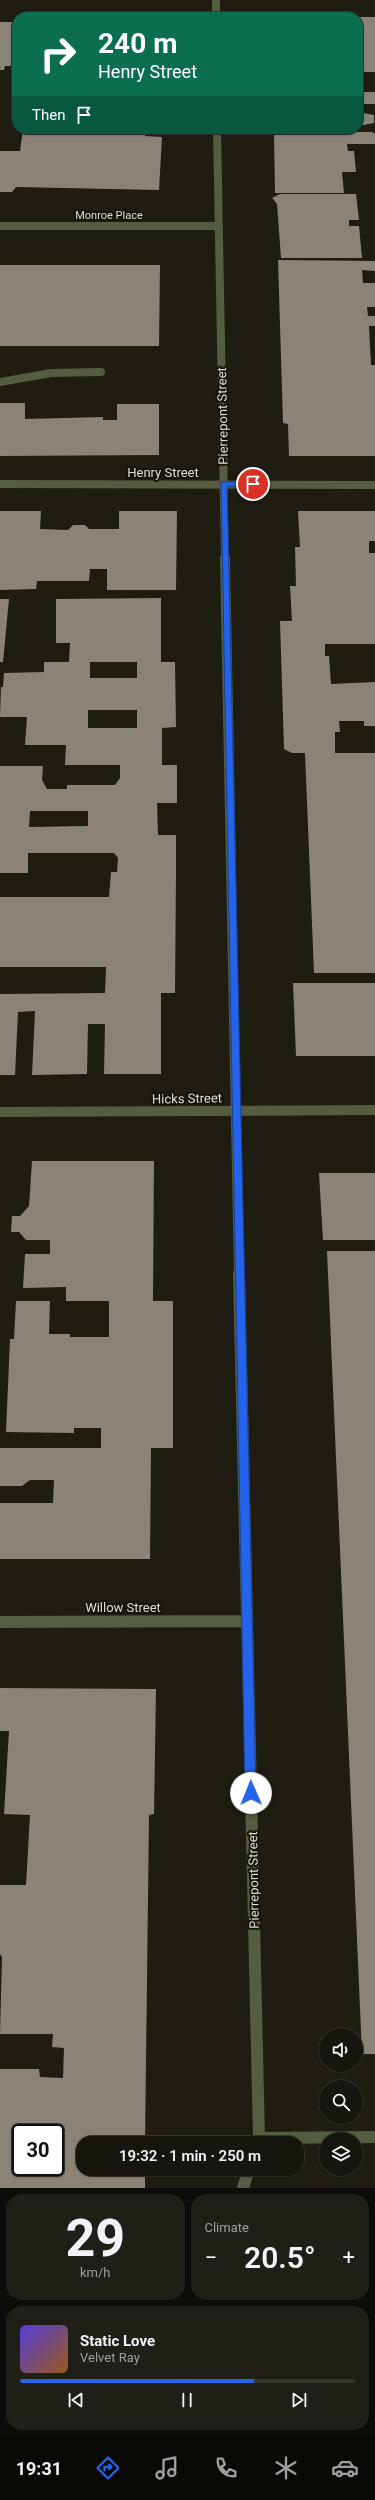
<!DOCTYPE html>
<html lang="en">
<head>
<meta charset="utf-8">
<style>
	body { margin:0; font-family:Roboto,sans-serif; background:#201f17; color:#f1f3f6; height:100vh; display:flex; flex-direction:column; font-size:15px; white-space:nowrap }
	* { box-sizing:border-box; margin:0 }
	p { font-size:13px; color:#9e9f9e }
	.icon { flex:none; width:22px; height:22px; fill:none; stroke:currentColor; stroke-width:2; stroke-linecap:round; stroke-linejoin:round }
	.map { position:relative; height:2188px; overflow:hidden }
	.side { display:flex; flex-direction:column; gap:6px; padding:6px; background:#0d0c08; flex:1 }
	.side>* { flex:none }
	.hud { position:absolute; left:12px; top:12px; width:351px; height:122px; border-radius:16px; box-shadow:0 1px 3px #0004,0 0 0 1px #36352e; background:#0b6e4f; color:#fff; overflow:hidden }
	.buttons { position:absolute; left:319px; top:2028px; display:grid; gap:8px }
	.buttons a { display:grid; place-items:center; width:44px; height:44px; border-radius:50%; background:#17160e; box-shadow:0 1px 3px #0004,0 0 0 1px #36352e; font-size:20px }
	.speed { position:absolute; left:12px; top:2124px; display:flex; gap:8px; font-size:20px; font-weight:700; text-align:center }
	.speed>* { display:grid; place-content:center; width:52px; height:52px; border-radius:50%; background:#17160e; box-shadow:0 1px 3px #0004,0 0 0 1px #36352e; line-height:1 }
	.speed .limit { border:2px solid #111; border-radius:6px; background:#fff; color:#111 }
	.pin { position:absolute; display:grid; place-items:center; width:34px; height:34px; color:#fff; margin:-17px; border:2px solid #fff; border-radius:50%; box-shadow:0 1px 4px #0007 }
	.me { position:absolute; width:44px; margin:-22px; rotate:359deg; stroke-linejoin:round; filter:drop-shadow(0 0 3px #0008) }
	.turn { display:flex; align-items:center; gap:14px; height:84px; padding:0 20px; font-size:18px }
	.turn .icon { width:52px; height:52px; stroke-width:2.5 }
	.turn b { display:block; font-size:28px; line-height:34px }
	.then { display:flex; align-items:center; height:38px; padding:0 20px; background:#0003; gap:8px; font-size:15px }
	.big { font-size:30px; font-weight:600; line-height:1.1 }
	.side .widget { flex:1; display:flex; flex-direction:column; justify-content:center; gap:6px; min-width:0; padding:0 14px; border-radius:16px; background:#201f17 }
	.side .dial { align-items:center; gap:0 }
	.dial b { font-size:52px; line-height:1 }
	.song { display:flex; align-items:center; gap:12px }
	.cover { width:48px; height:48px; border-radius:6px; background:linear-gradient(135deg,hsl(250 70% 55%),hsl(30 70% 35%)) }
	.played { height:4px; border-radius:2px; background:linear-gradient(90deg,#2563eb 70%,#36352e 70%) }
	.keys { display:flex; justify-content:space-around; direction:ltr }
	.heat { display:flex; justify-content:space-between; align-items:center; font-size:22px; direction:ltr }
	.side .tiles { flex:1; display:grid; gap:6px; grid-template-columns:1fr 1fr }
	.widget:last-child { grid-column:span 2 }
	.trip { position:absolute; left:76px; top:2136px; width:228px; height:40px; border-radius:16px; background:#17160e; box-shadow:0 1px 3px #0004,0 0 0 1px #36352e; font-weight:600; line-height:40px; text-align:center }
	.tabs { display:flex; height:64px; justify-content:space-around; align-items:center; background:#090906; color:#9e9f9e }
	.tabs .icon { width:28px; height:28px }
	.tabs .selected { color:#2563eb }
	.tabs b { font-size:18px; color:#f1f3f6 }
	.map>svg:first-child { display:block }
	.building { fill:#8b8377; fill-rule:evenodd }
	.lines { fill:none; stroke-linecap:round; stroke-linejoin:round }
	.lane { stroke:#545c41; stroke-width:8 }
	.street-far2 { stroke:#545c41; stroke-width:8 }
	.street-far1 { stroke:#545c41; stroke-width:10 }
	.street { stroke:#545c41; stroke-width:12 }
	.route { fill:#2563eb; stroke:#184099 }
	.labels { text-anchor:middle; stroke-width:4; stroke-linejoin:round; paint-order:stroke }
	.far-street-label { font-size:11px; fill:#dfded6; stroke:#161409 }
	.street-label { font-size:13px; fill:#dfded6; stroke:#161409 }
</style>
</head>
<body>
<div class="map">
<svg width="375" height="2188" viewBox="0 0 375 2188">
	<rect width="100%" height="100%" fill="#1f1d12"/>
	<path class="building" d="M36,14H177V17H36Z
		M358,17H375V72H358Z
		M0,22H17V66H5L4,70H0Z
		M358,92H375V104H358Z
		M358,112L374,115V123L358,126Z
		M23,129H145V136L162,137L159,190L16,187L12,192H0V151H20Z
		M270,129H345L346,132H372L375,134V144H347L348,151H354L356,172H342L344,193H275L274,132H270Z
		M280,194H356L359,220H349V226H359L362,258H281L277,204L272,198Z
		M278,260L375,261V271L362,270L363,283H375V307H367L368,316H375V326H369L371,365H375V456H289L288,424L283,423Z
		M0,265H160L159,346H0Z
		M0,403H25V419L103,417V420H117V404H159V455L0,456Z
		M0,511H41L40,529L68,530L73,525H85L89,529H119V511H177L176,590H107V569H90L89,581H37L36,589L0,590Z
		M298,511H375V541H369V553H375V644H325V656H329L331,684L375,682V726H364V721H339L340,732H335V753H375V973H314L305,753H292L284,749L280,621H292L290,586H296L295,547H300Z
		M161,598V662H175L176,727L162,728V765H177V803H157L158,835H176V872L175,993H161V1074H104L105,1024H88L87,1074L32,1075L35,1011L18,1012L15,1075H0V994L105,993L106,967H0V897H109L111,872H117L118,858L114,853H28V873H0V766H43L42,780L47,789H67V785H115L120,778V765H65L66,745H25L27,717H0L1,687H3L4,673L44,672V662H69L70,643H56V599ZM90,662H137V678H90ZM88,710H137V728H88ZM30,811H88V826L29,827Z
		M0,599H9L3,662H0Z
		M293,983H375V1056H296Z
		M32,1161H154L153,1301H173V1448H151L150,1559H0V1503H53L54,1480H30L22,1486H0V1448H101V1428H74V1433L6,1432L10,1339H14L16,1301H50L49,1334H70V1337H109V1301H66V1287L23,1288L25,1254H50V1240H26L19,1232H11L12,1216H20L29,1206Z
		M319,1173H375V1240H323Z
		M327,1251H375V2054H362Z
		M0,1688L156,1689L154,1814L149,1815L145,2143H83V2169H145V2188H0V2069H39L40,2077L63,2078L64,2048L52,2047L53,2034H0L2,1957L0,1954V1885H26L30,1815L4,1814L9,1731H0ZM21,2133H55V2167H21Z"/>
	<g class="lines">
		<path class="lane" d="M0,382L51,373L101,372"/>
		<path class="street-far2" d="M216,0V17
			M217,129L225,559
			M0,226H218
			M0,484L375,485"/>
		<path class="street-far1" d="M225,558L239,1274
			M0,1112L375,1110"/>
		<path class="street" d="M239,1273L259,2138L257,2143
			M0,1622L247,1621
			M259,2138L375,2137
			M243,2188L249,2169"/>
	</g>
	<path class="route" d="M221,482H253L257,484L253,487L227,486L256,1793L251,1799L245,1793Z"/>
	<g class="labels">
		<g class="far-street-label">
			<text x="109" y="219">Monroe Place</text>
		</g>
		<g class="street-label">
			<text transform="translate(222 416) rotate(-91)" y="5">Pierrepont Street</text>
			<text x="163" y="477">Henry Street</text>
			<text transform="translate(187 1098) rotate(-1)" y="5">Hicks Street</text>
			<text x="123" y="1612">Willow Street</text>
			<text transform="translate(253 1880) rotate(-91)" y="5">Pierrepont Street</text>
		</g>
	</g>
</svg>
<div class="buttons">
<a><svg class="icon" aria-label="sound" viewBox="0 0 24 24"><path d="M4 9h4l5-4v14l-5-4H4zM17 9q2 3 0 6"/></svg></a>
<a><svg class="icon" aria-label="search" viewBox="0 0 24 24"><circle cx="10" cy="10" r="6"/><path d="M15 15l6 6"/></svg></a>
<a><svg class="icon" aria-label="layers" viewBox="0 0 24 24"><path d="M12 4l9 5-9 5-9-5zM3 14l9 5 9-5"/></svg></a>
</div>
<div class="speed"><div class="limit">30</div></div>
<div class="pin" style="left:253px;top:484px;background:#d93025"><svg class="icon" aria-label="arrive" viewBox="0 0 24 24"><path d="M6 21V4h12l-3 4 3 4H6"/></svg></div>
<svg class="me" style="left:251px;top:1793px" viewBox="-20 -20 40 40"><circle r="19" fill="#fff"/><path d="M0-13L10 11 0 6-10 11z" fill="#2563eb"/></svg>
<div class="trip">19:32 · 1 min · 250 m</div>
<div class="hud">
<div class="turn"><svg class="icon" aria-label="right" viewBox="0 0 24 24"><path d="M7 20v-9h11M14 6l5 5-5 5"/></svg><div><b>240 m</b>Henry Street</div></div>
<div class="then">Then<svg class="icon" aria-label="arrive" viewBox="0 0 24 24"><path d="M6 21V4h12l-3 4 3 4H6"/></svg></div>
</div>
</div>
<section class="side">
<div class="tiles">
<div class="widget dial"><b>29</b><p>km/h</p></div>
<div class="widget"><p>Climate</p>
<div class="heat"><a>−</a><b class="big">20.5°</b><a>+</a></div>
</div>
<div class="widget">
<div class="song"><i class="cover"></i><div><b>Static Love</b><p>Velvet Ray</p></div></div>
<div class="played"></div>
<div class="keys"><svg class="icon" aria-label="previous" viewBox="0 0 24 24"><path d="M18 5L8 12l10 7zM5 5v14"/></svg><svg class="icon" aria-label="pause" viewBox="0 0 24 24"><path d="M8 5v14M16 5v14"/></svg><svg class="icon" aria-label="next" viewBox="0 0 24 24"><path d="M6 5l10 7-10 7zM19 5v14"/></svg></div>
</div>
</div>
</section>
<nav class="tabs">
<b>19:31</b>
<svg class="icon selected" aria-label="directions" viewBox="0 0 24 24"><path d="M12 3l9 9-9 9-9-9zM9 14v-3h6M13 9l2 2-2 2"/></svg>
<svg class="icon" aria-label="music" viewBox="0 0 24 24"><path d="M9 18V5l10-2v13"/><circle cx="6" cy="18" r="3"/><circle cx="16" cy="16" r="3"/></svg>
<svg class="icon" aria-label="phone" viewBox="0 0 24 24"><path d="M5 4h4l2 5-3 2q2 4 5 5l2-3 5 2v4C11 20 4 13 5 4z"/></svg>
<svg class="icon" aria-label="climate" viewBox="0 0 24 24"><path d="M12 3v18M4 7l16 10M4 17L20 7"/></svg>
<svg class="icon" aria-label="car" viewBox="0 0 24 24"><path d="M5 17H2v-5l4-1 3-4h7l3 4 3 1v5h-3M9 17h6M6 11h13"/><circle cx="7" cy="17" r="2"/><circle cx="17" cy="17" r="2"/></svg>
</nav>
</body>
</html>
